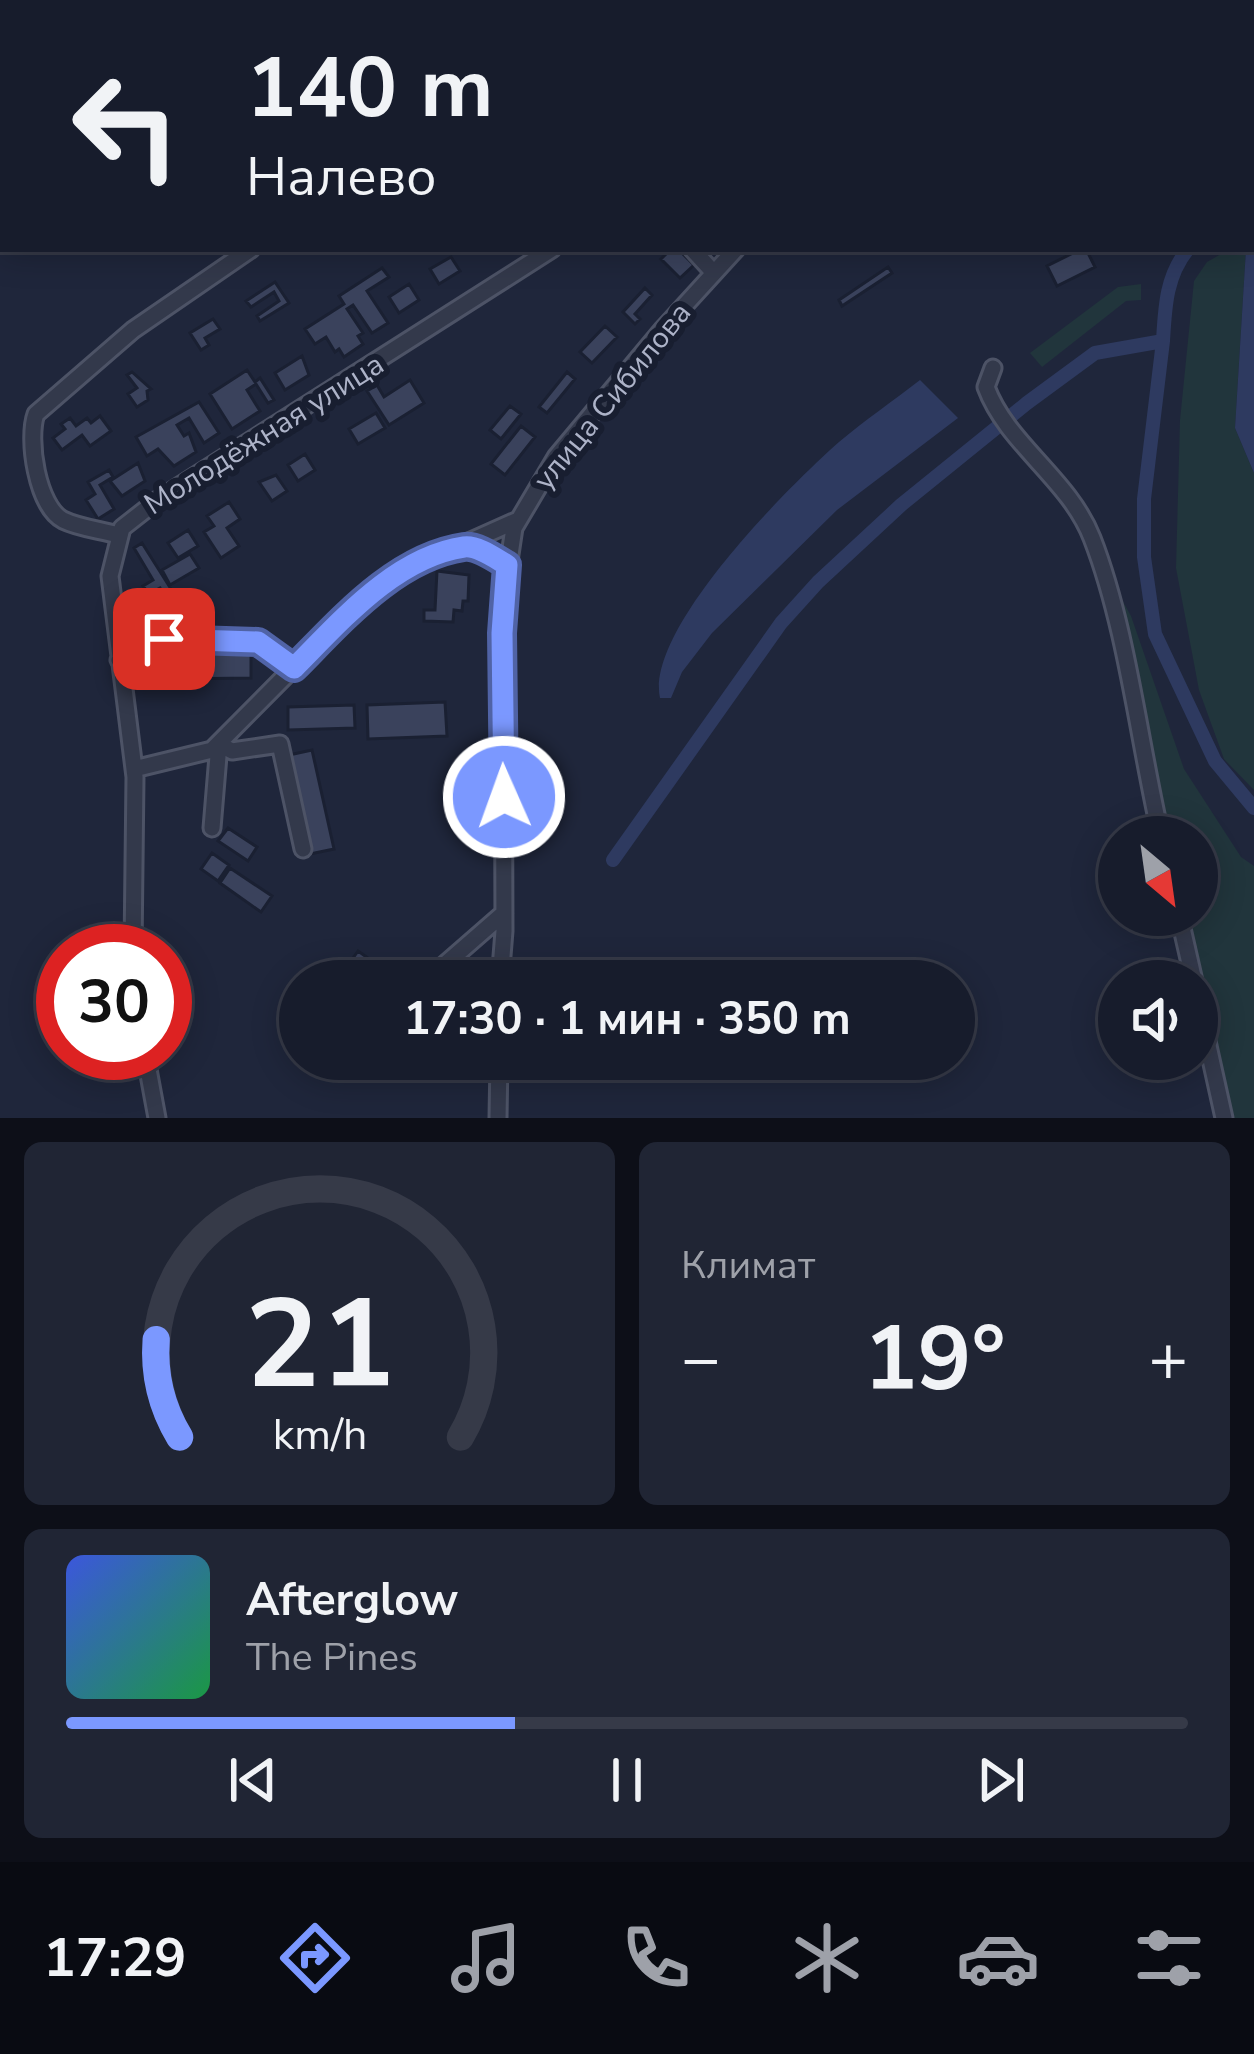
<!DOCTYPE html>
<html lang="ru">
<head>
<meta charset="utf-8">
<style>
	body { margin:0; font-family:"Nunito Sans",sans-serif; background:#202534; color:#f1f3f6; height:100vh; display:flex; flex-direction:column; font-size:45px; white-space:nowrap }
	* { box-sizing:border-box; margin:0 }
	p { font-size:39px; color:#9ea1a9 }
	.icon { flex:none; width:66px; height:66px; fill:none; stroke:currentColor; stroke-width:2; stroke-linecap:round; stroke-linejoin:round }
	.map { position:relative; height:1118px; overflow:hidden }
	.drawer { display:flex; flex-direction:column; gap:24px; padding:24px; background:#0d0f18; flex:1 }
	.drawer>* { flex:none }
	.hud { position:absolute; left:0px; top:0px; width:1254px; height:252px; box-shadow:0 6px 30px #0003,0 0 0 3px #363a48; background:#171c2c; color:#f1f3f6; overflow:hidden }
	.needle { width:78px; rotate:151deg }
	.tools { position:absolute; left:1098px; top:816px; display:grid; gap:24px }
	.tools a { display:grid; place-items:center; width:120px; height:120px; border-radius:50%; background:#171c2c; box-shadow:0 6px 30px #0003,0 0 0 3px #363a48; font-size:60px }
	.speed { position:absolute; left:36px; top:924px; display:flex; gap:24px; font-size:60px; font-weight:700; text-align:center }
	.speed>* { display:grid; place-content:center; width:156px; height:156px; border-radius:50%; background:#171c2c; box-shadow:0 6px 30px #0003,0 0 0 3px #363a48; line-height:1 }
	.speed .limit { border:18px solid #d22; background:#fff; color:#111 }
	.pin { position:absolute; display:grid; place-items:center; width:102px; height:102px; color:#fff; margin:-51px; border-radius:24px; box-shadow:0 6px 18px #0006 }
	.me { position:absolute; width:132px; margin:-66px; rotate:358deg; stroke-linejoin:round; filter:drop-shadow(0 0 9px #0008) }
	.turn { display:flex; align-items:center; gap:42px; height:252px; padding:0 48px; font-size:54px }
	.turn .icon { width:156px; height:156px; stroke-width:2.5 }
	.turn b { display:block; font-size:84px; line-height:102px }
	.big { font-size:90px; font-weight:700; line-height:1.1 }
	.drawer .tile { flex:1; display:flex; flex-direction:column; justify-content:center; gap:18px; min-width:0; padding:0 42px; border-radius:18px; background:#202534 }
	.drawer .dial { align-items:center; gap:0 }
	.dial svg { height:312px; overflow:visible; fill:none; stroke:#363a48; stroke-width:7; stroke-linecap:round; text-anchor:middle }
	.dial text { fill:#f1f3f6; stroke:none }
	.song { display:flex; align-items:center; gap:36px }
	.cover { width:144px; height:144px; border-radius:18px; background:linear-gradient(135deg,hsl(230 70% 55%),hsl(140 70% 35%)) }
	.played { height:12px; border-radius:6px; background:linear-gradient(90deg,#7b98ff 40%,#363a48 40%) }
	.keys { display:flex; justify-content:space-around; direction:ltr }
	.heat { display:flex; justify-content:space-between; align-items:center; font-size:66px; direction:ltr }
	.drawer .tiles { flex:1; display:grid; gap:24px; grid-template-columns:1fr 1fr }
	.tile:last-child { grid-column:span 2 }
	.trip { position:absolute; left:279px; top:960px; width:696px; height:120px; border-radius:60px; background:#171c2c; box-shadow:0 6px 30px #0003,0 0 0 3px #363a48; font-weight:700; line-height:120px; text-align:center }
	.menu { display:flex; height:192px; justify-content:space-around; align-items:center; background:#090b12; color:#9ea1a9 }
	.menu .icon { width:84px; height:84px }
	.menu .active { color:#7b98ff }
	.menu b { font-size:54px; color:#f1f3f6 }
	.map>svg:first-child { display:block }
	.green { fill:#21353c }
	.water { fill:#2e3a60 }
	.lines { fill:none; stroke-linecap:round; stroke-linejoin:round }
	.canal { stroke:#2e3a60; stroke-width:14 }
	.building { fill:#3a425c; stroke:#1a2032; stroke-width:3 }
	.minor-casing { stroke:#4d5366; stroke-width:21 }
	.minor { stroke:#33394b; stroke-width:15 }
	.route-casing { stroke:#5063a6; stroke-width:30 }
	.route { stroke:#7b98ff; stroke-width:21 }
	.labels { text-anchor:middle; stroke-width:12; stroke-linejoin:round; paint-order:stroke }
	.street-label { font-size:30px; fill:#adb3c8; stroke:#181e30 }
</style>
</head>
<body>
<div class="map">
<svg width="1254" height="1118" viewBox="0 0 1254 1118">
	<rect width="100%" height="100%" fill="#1f263b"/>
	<path class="green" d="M1230,249H1246L1235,428L1254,473V790L1224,759L1199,690L1176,568L1180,420L1194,281L1207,262Z
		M1141,284V300L1126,301L1042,367L1030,353L1118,287Z
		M1109,576L1131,616L1184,769L1241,857L1254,866V1118H1229L1184,915H1197V837H1166Z"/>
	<path class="water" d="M1254,163V473L1235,428L1246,249H1251Z
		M920,380L958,418L837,510L712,633L682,672L671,698H660C645,630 789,486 839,442C865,420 893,401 920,380Z"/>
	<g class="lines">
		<path class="canal" d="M1163,341L1144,499V557L1155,634L1215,761L1254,808
			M613,860L781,623L818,582L901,505L1027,403L1095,353L1163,341C1165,307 1166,276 1188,249"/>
	</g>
	<path class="building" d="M671,249H678L694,265L680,278L661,259Z
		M1081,249H1086L1095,267L1057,286L1047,266Z
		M451,257L460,271L439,284L430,269Z
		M888,267L892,273L842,306L839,300Z
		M382,268L389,277L367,291L388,323L372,333L353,305L347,309L363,333L358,336L363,344L344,357L339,349L335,352L326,337L315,344L305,329L344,304L339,296Z
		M275,282L289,303L260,321L257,316L279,301L274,292L251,307L246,301Z
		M409,284L419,300L399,313L389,297Z
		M645,288L652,295L635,314L640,319L635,324L623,312Z
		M213,319L220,329L205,338L209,345L201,350L190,333Z
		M605,326L617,337L592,363L580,352Z
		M302,356L309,375L285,390L275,373Z
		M247,370L255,382L260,378L274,400L268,403L256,384L247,390L260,411L232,429L210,394Z
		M132,372L151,389L147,391L148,400L137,407L128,394L137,388L127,375Z
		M567,372L575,379L547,413L539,407Z
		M410,380L424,403L389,425L367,391L377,385L384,397Z
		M199,402L219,433L204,443L189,418L177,425L184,436L189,433L196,452L174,466L158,449L147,456L136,437Z
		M510,406L521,414L501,439L490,430Z
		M376,413L385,428L358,444L349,429Z
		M100,416L111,431L90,446L82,435L62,450L53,438L65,429L61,424L70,418L76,426L87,418L91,423Z
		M521,426L535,437L505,475L491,464Z
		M305,454L315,470L298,481L288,465Z
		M138,463L145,481L122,496L110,481Z
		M109,470L113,477L100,485L114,509L98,519L86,500L95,494L88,482Z
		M276,475L287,491L272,501L259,482Z
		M229,502L240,519L227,528L239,546L221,558L204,532L214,526L207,516Z
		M188,530L198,546L178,558L168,543Z
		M142,543L188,616L180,621L160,588L149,594L143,586L153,580L134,548Z
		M190,554L199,568L170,585L162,570Z
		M437,571L469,575L468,601H463L462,611L454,610L453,622L424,621V610H435Z
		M251,653V678L171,679L170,654Z
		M445,702L447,736L368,739L367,705Z
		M354,705L355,728L288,730V707Z
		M312,750L334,849L310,854L289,755Z
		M228,828L257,847L248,861L218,841Z
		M212,853L229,865L218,881L201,869Z
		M230,868L272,896L261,912L220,883Z
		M358,951L399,980L398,981H329L340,965L346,968Z"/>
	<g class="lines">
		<g class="minor-casing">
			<path id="minor" d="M550,3L555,0
				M797,3L801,0
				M1072,3L1076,0
				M692,249L714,273
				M993,368L986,387C1007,444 1069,479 1092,538C1127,628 1139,742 1161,837
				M118,535C101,530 79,528 63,520C37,506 27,439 36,414L133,330L251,249
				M467,546L507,565
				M119,660L146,654L164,639L258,642L294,668
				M219,744L232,751L280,744L303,849
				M134,769L212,750L320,641L397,574L518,520
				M212,828L219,744
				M1179,915L1194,981
				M133,951L135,777L110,576L122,528L159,499L552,249
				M426,981L504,913
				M500,981L504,931L503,601L514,528L556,457L663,329L736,249
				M1197,996L1224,1118
				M145,1053L157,1118
				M498,1118L499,1059"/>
		</g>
		<use href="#minor" class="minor"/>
	</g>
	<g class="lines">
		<g class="route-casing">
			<path id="route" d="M164,639L258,642L294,668C340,622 395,557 464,547C477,545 495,558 507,565L502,633L504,797"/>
		</g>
		<use href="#route" class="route"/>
	</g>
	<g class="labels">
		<g class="street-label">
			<text transform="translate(612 396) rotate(-51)" y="10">улица Сибилова</text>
			<text transform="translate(264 434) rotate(-32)" y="10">Молодёжная улица</text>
		</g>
	</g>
</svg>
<div class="tools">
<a><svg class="needle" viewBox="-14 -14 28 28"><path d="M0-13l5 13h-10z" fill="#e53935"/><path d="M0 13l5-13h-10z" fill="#9ea1a9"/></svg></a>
<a><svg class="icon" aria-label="sound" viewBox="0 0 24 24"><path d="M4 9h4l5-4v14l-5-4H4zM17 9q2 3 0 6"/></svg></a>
</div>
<div class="speed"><div class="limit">30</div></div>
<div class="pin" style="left:164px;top:639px;background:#d93025"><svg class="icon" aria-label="arrive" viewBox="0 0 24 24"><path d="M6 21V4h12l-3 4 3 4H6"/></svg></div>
<svg class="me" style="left:504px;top:797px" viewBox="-20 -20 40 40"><circle r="17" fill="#7b98ff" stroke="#fff" stroke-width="3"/><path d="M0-11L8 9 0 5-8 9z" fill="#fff"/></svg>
<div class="trip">17:30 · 1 мин · 350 m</div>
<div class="hud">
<div class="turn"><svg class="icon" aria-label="left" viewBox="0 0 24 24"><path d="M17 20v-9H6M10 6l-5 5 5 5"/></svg><div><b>140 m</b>Налево</div></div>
</div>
</div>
<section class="drawer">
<div class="tiles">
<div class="tile dial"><svg viewBox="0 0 100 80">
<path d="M14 69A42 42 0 1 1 86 69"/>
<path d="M14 69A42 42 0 0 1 8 44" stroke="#7b98ff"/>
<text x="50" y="56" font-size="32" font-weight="700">21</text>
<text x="50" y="72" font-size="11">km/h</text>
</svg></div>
<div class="tile"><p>Климат</p>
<div class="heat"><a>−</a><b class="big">19°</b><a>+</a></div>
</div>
<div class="tile">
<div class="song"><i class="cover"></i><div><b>Afterglow</b><p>The Pines</p></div></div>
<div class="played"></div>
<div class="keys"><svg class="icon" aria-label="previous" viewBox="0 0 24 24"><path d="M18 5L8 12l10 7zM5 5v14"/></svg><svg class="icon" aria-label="pause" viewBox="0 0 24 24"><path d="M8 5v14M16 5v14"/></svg><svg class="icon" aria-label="next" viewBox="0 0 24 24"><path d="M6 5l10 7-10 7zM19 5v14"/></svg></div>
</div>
</div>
</section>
<nav class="menu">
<b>17:29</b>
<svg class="icon active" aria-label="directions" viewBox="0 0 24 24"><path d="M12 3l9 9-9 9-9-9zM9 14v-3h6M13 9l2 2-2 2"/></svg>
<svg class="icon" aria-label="music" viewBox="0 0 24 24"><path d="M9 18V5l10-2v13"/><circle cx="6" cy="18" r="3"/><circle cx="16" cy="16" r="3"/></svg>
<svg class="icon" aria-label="phone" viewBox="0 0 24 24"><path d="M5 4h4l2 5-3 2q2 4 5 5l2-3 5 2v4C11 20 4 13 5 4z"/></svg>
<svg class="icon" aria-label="climate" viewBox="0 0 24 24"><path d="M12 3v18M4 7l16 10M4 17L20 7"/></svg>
<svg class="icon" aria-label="car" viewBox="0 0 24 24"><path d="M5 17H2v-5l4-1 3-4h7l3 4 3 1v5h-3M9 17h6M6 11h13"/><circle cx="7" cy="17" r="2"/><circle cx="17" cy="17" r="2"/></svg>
<svg class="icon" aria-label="filters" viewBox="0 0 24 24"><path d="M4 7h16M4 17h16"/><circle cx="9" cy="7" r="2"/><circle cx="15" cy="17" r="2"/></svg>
</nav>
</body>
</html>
